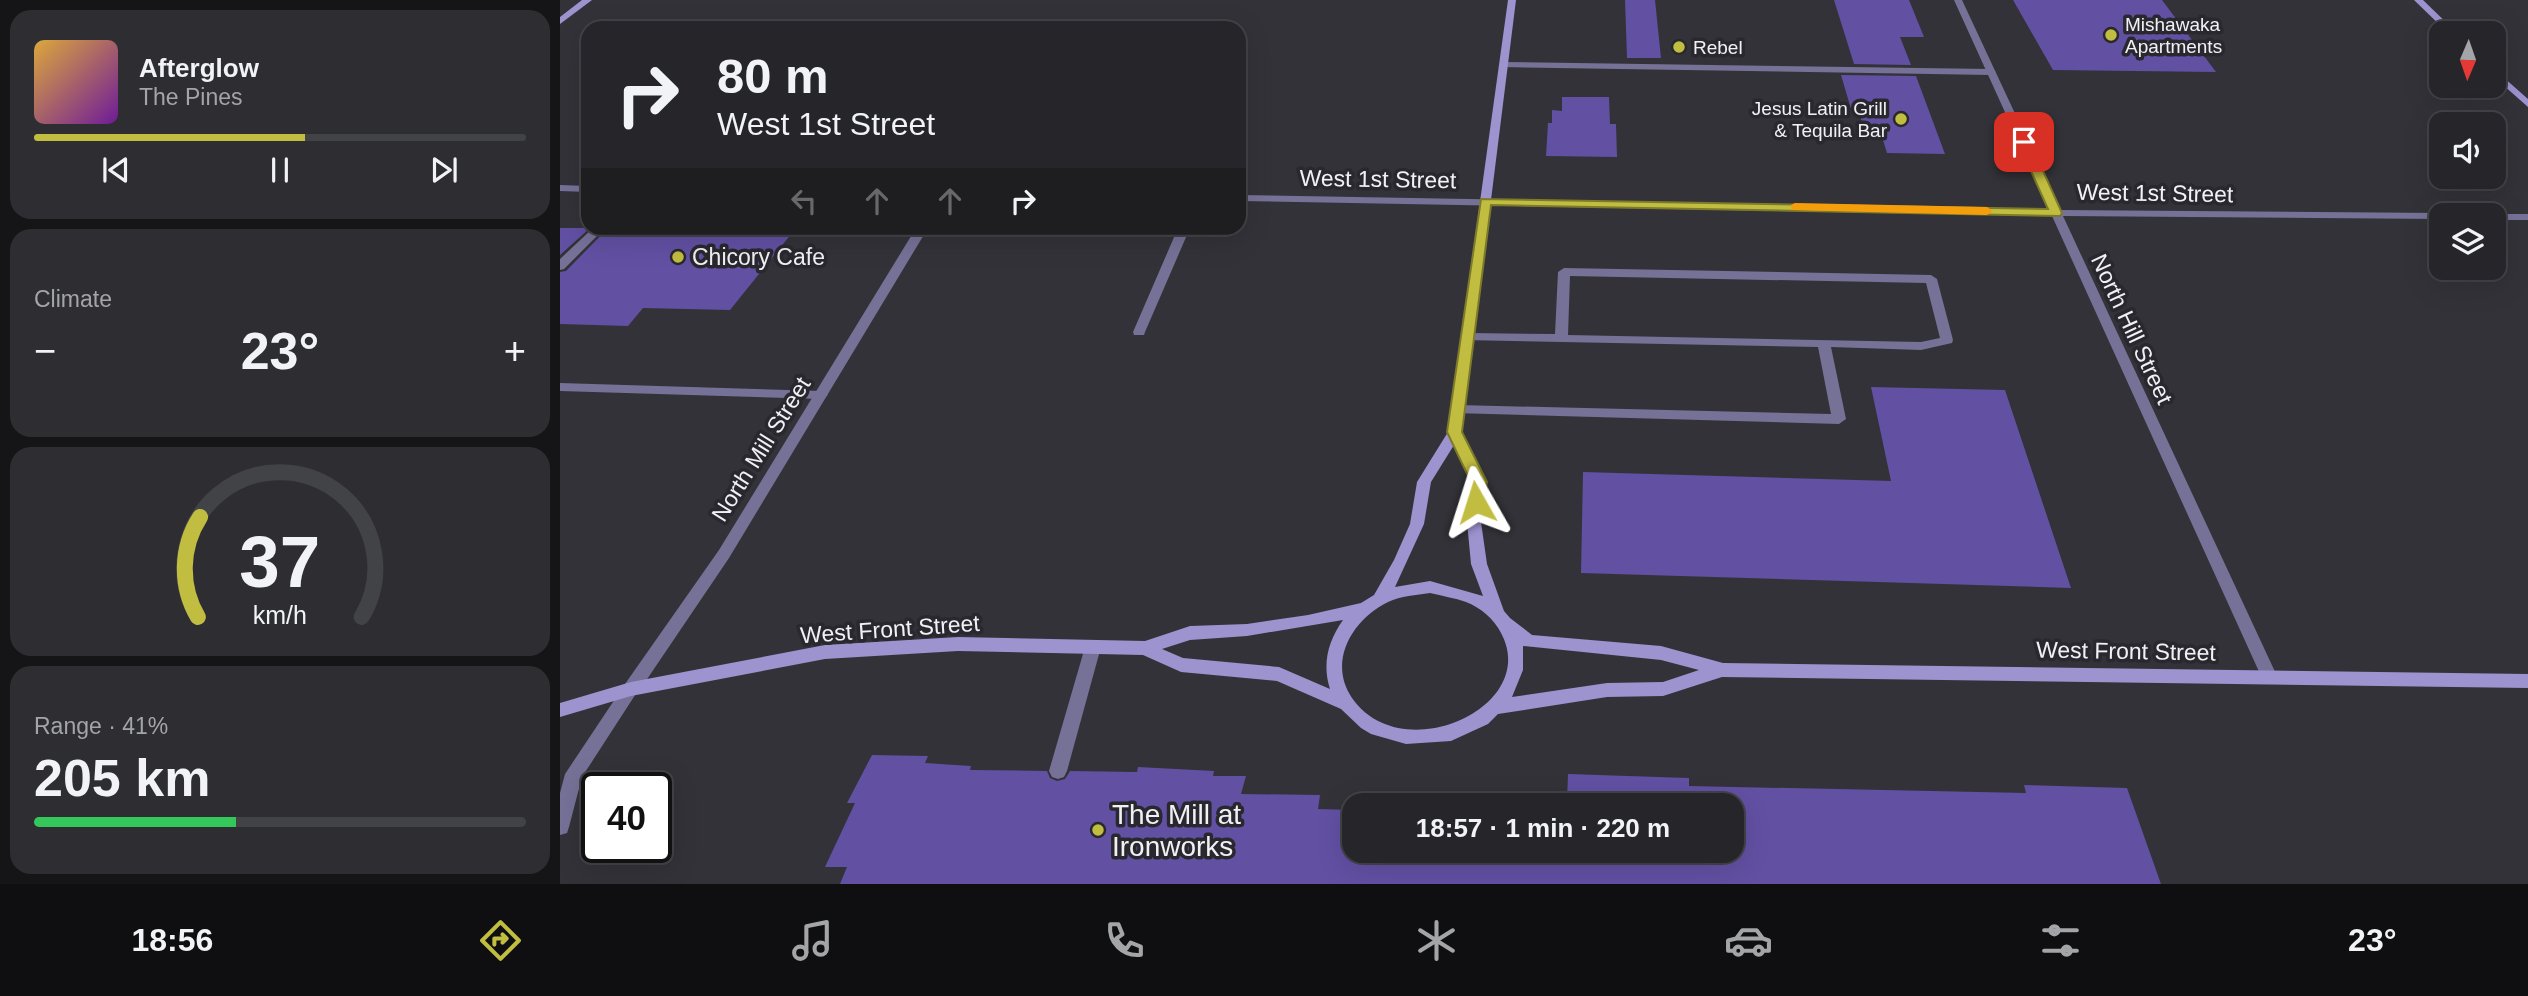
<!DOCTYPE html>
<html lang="en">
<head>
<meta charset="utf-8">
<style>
	body { margin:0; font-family:Helvetica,sans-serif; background:#2e2e32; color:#f1f3f6; height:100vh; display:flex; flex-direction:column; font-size:26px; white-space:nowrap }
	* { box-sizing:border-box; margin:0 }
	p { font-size:23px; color:#a4a5a8 }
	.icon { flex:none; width:38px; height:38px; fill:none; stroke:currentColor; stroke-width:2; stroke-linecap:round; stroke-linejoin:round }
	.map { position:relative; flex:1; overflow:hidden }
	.side { display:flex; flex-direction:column; gap:10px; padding:10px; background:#151517; width:560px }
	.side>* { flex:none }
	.banner { position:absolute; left:21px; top:21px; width:665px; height:214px; border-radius:21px; box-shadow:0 7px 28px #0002,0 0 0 2px #424347; background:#26262a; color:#f1f3f6; overflow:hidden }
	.needle { width:46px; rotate:182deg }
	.tools { position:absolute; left:1869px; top:21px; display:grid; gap:14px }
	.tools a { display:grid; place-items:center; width:77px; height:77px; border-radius:14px; background:#26262a; box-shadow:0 7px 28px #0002,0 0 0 2px #424347; font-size:35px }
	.speed { position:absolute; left:21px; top:772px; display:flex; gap:14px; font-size:35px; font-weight:700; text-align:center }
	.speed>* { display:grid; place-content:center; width:91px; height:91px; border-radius:50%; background:#26262a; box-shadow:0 7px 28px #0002,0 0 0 2px #424347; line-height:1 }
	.speed .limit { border:4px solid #111; border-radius:10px; background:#fff; color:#111 }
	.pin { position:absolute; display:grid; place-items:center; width:60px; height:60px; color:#fff; margin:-30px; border-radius:14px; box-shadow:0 4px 10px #0006 }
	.me { position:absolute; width:77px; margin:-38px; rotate:354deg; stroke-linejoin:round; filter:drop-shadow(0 0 5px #0008) }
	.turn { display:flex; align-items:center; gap:24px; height:147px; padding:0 21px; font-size:32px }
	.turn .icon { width:91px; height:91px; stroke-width:2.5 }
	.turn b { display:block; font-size:49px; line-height:60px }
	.lanes { display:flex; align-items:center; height:66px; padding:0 21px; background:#0003; justify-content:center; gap:35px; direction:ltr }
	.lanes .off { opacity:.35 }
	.big { font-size:52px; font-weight:600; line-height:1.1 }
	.side .card { flex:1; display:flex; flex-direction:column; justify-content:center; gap:10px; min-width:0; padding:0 24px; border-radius:21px; background:#2e2e32 }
	.side .dial { align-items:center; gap:0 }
	.dial svg { height:182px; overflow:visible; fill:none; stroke:#424347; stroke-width:7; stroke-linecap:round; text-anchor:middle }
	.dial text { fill:#f1f3f6; stroke:none }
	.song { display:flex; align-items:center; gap:21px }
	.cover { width:84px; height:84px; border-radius:10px; background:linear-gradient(135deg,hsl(40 70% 55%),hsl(280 70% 35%)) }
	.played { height:7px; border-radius:4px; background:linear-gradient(90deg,#c1bd40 55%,#424347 55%) }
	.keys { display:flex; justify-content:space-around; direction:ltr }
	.heat { display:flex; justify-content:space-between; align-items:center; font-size:38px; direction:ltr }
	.charge { height:10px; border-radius:5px; background:linear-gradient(90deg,#34c759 41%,#424347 0) }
	.trip { position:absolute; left:782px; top:793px; width:402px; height:70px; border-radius:21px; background:#26262a; box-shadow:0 7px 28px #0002,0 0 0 2px #424347; font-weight:600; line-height:70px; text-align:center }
	.dock { display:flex; height:112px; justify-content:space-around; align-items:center; background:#0f0f11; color:#a4a5a8 }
	.dock .icon { width:49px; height:49px }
	.dock .selected { color:#c1bd40 }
	.dock b { font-size:32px; color:#f1f3f6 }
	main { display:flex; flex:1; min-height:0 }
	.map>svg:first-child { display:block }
	.building { fill:#6250a3 }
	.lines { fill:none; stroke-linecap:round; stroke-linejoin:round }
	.lane { fill:#767197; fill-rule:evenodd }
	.street { fill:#767197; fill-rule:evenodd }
	.secondary { fill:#9c93cf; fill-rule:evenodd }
	.route { fill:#c1bd40; stroke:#7d7b2a; stroke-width:2 }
	.slow { fill:#f59e0b }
	.poi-dot { fill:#c1bd40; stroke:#29282e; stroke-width:2.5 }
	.labels { text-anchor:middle; stroke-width:7; stroke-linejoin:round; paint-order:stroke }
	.far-poi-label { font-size:19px; fill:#f1f1f5; stroke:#29282e; text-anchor:start }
	.street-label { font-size:23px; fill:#f1f1f5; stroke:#29282e }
	.poi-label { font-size:23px; fill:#f1f1f5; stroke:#29282e; text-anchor:start }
	.near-poi-label { font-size:28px; fill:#f1f1f5; stroke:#29282e; text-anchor:start }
</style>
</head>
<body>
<main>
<section class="side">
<div class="card">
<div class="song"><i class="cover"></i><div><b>Afterglow</b><p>The Pines</p></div></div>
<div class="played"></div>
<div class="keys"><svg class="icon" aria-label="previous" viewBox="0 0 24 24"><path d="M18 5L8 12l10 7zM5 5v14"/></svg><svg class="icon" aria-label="pause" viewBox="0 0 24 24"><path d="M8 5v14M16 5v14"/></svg><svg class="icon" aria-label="next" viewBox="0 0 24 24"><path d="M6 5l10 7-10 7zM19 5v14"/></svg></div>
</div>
<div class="card"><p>Climate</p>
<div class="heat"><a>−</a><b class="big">23°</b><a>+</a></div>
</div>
<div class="card dial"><svg viewBox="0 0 100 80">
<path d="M14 69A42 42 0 1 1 86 69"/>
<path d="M14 69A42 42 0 0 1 15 25" stroke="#c1bd40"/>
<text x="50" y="56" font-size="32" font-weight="700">37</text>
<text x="50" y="72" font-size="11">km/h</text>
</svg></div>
<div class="card"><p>Range · 41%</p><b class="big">205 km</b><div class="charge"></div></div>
</section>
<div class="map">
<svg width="1968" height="884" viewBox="0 0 1968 884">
	<rect width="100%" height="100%" fill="#333238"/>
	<path class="building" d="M1065,0H1095L1101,58H1067Z
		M1274,0H1349L1364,37H1340L1351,65L1294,64Z
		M1453,0H1602L1656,72L1493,70Z
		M1281,75L1356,76L1385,154L1327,153L1319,127L1303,126L1298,109H1291Z
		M1002,97H1049L1050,124H1056L1057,157L986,156L988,123H992V110L1002,111Z
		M0,228H30L0,255Z
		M48,228H236L170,310L83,308L68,326L0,324V272L6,271Z
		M1311,387L1445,390L1511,588L1021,573L1023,472L1331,481Z
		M312,755L368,756L365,763L411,766L410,770L487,771L490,778L497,781L505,779L510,771L577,772L578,767L654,771L653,776H686L681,794L760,795L758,809L794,810V850H1172V805H941V799L1007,801L1008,774L1129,778V786L1466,793L1464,785L1567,788L1601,884H280L287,867H265L295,803H287Z"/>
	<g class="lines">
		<path class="lane" d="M943,62L1431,69L1436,72L1431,75L940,67V63Z
			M33,228H45L4,269L0,270V259Z
			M618,228H630L585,332L584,335H574L573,332Z
			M1004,268L1371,275L1377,279L1393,340L1392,343L1361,350L1271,347L1286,419L1279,424L893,413L891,410L898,405L1271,414L1258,347L903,340L902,337L908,333L995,334L998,272ZM1010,276L1366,283L1380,338L1361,342L1008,335Z
			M0,383L261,391L268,395L261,399L0,391Z
			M533,640L539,642L541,647L507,771L504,777L498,779L492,777L489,771L525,647L527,642Z
			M71,682L77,684L79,689L22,777L9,827L7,833L0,835V793L5,774L65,684Z"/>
		<path class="street" d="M1394,0H1402L1500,210L1881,213L1886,215H1881V219L1503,216L1717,676L1715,681L1709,683L1703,681L1701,676L1492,216L679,201V195L1489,209Z
			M0,185L28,186V192L0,191Z
			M1934,214H1968V220H1934V215H1930Z
			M356,228H368L169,558L77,694L71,696L65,694L63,689L65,684L159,550Z"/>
		<path class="secondary" d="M22,0H32L0,24V17Z
			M948,0H956L902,432L926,482L921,522L927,564L944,611L950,618L972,635L1101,646L1163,663L1968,674V688L1162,677L1103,696L1047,697L938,714L928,724L891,741L846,744L811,734L801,728L781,709L717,681L621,672L583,655L398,651L265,659L71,696L0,717V703L71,682L265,645L398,637L585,641L630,626L687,624L748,615L801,603L814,595L834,560L850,524L857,482L888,432ZM894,445L912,482L907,522L911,564L923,596L870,581L835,587L864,524L871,482ZM870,593C882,596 895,598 906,602C920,607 935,620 941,633C981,707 842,770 792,698C767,661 793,619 828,602C841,596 856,595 870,593ZM783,620C768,641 762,664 770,689L719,667L623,658L602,649L630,640L687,636ZM963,646L1101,660L1139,670L1103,682L1047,683L952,697L963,670Z
			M1854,0H1863L1897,33H1888Z
			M1934,69L1968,99V107L1934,77Z"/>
	</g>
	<path class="route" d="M1464,139L1470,142L1502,213L1500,216L931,205L902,432L927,482L922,506H911L908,502L911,482L887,432L921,199L1488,209L1458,142Z"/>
	<path class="slow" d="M1235,203L1427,207L1433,211L1427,215L1231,210V205Z"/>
	<g class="poi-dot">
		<circle cx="1551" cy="35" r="7"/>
		<circle cx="1119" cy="47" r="7"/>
		<circle cx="1341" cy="119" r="7"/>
		<circle cx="118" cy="257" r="7"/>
		<circle cx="538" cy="830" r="7"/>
	</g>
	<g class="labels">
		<g class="far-poi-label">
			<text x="1565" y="31">Mishawaka<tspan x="1565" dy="22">Apartments</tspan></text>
			<text x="1133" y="54">Rebel</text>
			<text x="1327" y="115" text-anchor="end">Jesus Latin Grill<tspan x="1327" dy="22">&amp; Tequila Bar</tspan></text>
		</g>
		<g class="street-label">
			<text transform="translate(818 179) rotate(1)" y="8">West 1st Street</text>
			<text transform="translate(1595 193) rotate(1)" y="8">West 1st Street</text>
			<text transform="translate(1572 329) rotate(65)" y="8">North Hill Street</text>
			<text transform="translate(201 449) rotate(-58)" y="8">North Mill Street</text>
			<text transform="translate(330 629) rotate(-4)" y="8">West Front Street</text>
			<text transform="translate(1566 651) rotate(1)" y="8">West Front Street</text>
		</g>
		<g class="poi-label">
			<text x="132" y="265">Chicory Cafe</text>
		</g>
		<g class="near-poi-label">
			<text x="552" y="824">The Mill at<tspan x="552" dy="32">Ironworks</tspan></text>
		</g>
	</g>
</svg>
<div class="tools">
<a><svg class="needle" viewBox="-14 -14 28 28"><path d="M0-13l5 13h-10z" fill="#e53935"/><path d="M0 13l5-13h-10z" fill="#a4a5a8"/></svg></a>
<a><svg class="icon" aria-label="sound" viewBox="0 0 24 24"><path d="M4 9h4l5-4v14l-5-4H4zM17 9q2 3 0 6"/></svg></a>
<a><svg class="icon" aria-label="layers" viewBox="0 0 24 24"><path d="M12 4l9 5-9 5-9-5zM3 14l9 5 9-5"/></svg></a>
</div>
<div class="speed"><div class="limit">40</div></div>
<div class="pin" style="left:1464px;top:142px;background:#d93025"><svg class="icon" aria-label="arrive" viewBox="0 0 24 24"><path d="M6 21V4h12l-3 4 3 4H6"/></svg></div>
<svg class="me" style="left:916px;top:502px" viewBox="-20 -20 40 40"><path d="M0-17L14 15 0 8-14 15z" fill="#c1bd40" stroke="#fff" stroke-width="4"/></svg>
<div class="trip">18:57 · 1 min · 220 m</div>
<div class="banner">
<div class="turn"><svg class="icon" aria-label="right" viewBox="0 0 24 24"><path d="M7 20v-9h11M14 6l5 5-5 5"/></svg><div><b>80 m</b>West 1st Street</div></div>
<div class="lanes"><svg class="icon off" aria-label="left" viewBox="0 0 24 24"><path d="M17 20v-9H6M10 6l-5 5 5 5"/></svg><svg class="icon off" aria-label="ahead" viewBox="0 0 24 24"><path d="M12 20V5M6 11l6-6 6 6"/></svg><svg class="icon off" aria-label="ahead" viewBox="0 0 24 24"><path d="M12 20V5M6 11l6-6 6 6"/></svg><svg class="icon" aria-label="right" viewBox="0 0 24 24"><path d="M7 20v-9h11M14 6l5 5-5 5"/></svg></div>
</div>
</div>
</main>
<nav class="dock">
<b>18:56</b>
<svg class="icon selected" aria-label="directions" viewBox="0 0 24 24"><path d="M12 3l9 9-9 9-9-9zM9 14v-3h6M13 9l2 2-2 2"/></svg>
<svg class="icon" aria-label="music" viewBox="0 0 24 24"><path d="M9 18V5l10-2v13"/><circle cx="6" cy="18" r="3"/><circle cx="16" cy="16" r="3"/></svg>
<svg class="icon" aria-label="phone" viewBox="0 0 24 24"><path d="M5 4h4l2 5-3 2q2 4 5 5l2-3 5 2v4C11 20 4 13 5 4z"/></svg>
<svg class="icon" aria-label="climate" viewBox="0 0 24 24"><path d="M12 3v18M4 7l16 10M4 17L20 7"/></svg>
<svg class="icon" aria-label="car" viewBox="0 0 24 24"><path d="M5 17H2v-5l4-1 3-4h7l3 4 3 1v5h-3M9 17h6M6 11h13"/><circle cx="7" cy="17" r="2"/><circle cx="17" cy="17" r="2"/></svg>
<svg class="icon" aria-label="filters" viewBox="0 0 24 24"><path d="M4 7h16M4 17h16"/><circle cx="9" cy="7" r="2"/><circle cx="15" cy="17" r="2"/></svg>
<b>23°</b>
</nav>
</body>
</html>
